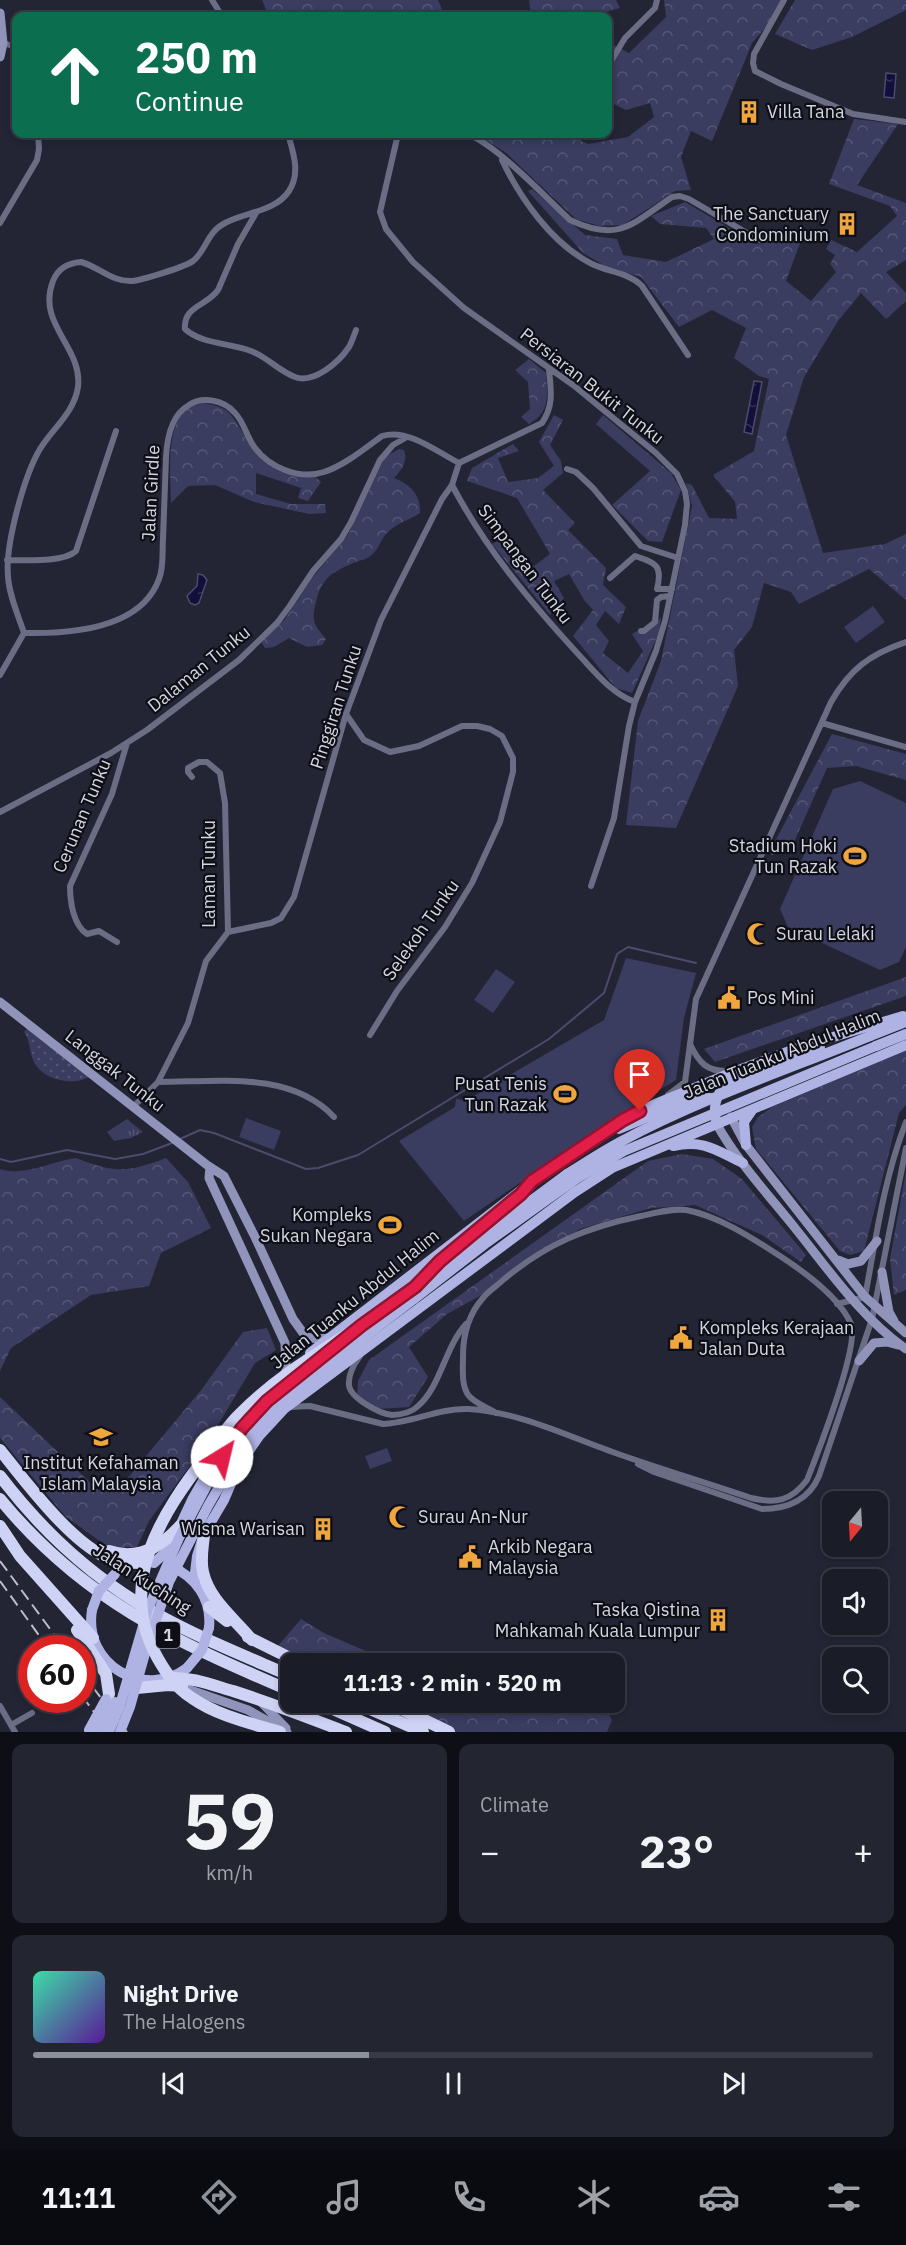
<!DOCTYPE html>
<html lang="en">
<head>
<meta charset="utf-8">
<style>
	body { margin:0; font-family:"IBM Plex Sans",sans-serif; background:#232530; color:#f1f3f6; height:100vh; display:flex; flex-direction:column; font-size:22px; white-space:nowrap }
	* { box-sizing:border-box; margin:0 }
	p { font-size:20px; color:#9fa1a8 }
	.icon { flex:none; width:33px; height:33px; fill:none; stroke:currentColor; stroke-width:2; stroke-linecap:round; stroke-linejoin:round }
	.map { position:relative; height:1732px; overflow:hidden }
	.panel { display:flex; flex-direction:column; gap:12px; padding:12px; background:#0e0f16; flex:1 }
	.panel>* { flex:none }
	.hud { position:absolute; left:12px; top:12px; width:600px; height:126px; border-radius:12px; box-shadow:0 3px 9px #0003,0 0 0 2px #383a45; background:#0b6e4f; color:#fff; overflow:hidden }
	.needle { width:39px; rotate:198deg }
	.tools { position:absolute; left:822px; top:1491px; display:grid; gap:12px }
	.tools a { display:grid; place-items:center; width:66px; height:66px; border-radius:12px; background:#1a1c28; box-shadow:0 3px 9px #0003,0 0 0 2px #383a45; font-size:30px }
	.speed { position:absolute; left:18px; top:1635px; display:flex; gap:12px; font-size:30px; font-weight:700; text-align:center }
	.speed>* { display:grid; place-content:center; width:78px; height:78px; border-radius:50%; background:#1a1c28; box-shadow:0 3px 9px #0003,0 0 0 2px #383a45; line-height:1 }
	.speed .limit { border:9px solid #d22; background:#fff; color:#111 }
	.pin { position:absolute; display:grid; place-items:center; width:51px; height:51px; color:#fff; margin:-62px -26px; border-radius:50% 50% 50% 0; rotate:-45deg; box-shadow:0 0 6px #0007 }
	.pin .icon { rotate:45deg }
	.me { position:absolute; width:66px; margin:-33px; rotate:36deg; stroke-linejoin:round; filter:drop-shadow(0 0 4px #0008) }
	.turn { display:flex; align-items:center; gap:21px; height:126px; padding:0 24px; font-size:27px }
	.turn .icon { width:78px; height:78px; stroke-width:2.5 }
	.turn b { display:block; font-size:42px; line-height:51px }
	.big { font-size:45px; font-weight:800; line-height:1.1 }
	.panel .card { flex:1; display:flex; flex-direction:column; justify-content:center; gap:9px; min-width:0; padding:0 21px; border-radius:12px; background:#232530 }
	.panel .dial { align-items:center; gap:0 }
	.dial b { font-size:78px; line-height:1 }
	.song { display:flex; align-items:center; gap:18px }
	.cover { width:72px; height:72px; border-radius:9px; background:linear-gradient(135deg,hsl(160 70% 55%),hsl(270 70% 35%)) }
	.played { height:6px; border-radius:3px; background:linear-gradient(90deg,#8c9099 40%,#383a45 40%) }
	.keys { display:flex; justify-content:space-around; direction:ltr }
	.heat { display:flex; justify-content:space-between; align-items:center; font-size:33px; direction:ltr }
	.panel .tiles { flex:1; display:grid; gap:12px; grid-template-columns:1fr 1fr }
	.card:last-child { grid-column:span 2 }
	.trip { position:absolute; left:280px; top:1653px; width:345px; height:60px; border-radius:12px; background:#1a1c28; box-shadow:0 3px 9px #0003,0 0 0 2px #383a45; font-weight:800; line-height:60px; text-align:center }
	.dock { display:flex; height:96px; justify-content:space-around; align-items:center; background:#0a0b10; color:#9fa1a8 }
	.dock .icon { width:42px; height:42px }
	.dock .selected { color:#8c9099 }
	.dock b { font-size:27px; color:#f1f3f6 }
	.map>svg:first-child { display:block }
	.grass { fill:url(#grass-tufts) }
	.forest { fill:url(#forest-crowns) }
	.park { fill:url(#park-dots) }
	.pitch { fill:#3a3c60 }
	.water { fill:url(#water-ripples); stroke:#4d4a6c; stroke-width:1.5 }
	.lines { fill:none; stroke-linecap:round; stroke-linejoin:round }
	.stream { stroke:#4d4a6c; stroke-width:2 }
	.street { stroke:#6a6d84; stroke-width:6 }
	.secondary { stroke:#9194ba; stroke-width:9 }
	.primary { stroke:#afb3e4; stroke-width:10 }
	.highway { stroke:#ced2f5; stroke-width:12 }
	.rail { stroke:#bcbdc9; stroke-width:2; stroke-dasharray:12 6; stroke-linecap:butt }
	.primary-bridge { stroke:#afb3e4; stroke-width:10 }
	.highway-bridge { stroke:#ced2f5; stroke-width:12 }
	.route-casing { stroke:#92132f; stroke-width:15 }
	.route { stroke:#e11d48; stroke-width:10 }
	.labels { text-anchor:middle; stroke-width:4.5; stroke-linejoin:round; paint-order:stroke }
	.shield { fill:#0e0f16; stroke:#999aa3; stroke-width:1.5 }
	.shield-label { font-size:16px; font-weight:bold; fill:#d4d5e0 }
	.poi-label { font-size:18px; fill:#d4d5e0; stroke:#0e0f16; text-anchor:start }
	.street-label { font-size:18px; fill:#d4d5e0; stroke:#0e0f16 }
</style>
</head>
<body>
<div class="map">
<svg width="906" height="1732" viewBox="0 0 906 1732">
	<defs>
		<pattern id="grass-tufts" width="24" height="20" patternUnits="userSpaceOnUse" patternTransform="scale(1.5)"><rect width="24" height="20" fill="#3a3c60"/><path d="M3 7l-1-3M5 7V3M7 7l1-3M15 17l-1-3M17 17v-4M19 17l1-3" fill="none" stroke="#565776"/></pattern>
		<pattern id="forest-crowns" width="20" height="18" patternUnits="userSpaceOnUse" patternTransform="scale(1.5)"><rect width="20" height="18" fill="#3a3c60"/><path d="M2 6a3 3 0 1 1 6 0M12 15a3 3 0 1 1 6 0" fill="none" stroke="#565776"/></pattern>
		<pattern id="park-dots" width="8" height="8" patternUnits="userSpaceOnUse" patternTransform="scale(1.5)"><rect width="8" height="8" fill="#3a3c60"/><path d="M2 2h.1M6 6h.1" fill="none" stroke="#565776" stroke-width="1.8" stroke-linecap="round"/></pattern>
		<pattern id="water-ripples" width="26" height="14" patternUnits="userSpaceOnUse" patternTransform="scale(1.5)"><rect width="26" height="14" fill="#130f3b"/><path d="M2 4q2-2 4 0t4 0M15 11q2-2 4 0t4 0" fill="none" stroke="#343157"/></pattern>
	</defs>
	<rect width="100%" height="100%" fill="#232535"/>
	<path class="grass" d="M127,1119L143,1132L131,1138L114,1141L107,1132Z"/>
	<path class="forest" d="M262,0H438L442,9L437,16H259L268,14Z
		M529,0H616L620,8L590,16H531Z
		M664,0H782L771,21L752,43L712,141L691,131L681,157L691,190L675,191L623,225L599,226L576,219L505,152L476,134H566L588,144L628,137L654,117L650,103L626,110L608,101V42L629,53L666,17Z
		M795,0H906V10L852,37L812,50L775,34Z
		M854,119L898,124L857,185L906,203V260L886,272L906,293V301L886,319L861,293L838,321L804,377L786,435L823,553L885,544L906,534V600L869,569L799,604L791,592L764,583L752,627L734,650L738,686L676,828L626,825L638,721L661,661L692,506L686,483L692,485L709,518L737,519L735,502L713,475L754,451L769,379L759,376L734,358L746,328L712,310L679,327L641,277L605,266L583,253L528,191L532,189L585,235L617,239L623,255L666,262L714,239L706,228L660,224L651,216L685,202L756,244L802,238L786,281L811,301L836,272L830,264L835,255L826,249L831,240L857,252L897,216L890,206L829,184Z
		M529,359L546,373C547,395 551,412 529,424L521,417L530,409L528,382L515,370Z
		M204,403C211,405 221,406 227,411C235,418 240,429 246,438C264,466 283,478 316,477L321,482L308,501L298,498L301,488L256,473V494L291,504H325L326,513L309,514L254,502L215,485L188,486L171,503C171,478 164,421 190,407C194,405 200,404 204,403Z
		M554,415L563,420L550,445L561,461L563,473L543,490L575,523L568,530L606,568L603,585L626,607L619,624L605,611L596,625L609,641L603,653L628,673L643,651L632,634L661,618L659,633L632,693L616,688L573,636L593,610L584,600L569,574L554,581L564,598L550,615L492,544L501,539L530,569L550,554L517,498L467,481L472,468L513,444L519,451L498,458L508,482L538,478L554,466L539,442Z
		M603,415L671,473L681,490L662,542L648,541L612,505L650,471L596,424Z
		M399,449L404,450C408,462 402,469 394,478C411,485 421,495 420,513C409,520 397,523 388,532C380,539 379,551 369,557C365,560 360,560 356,562C332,572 322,577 316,602C311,621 314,625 326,639L322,645L307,647L289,638L274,647L265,648L261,642L285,619L313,577L348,535L385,457Z
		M832,734L906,754V780L856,766L827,768L790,851L771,855L773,845Z
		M906,977V996L715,1062L704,1049Z
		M906,1050V1105L899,1113L864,1251L850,1255L840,1251L756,1149L752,1127L758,1117L772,1107Z
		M682,1154L713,1159L742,1179L806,1255L801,1262L762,1235L695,1205L651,1208L580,1229L478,1297L447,1314L409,1347L428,1377L409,1407L378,1409L357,1397L358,1381L369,1360L648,1161Z
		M76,1158C115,1173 126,1173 166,1158L188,1182L211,1228L161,1253L149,1286L91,1295L11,1348L0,1371V1169C24,1177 52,1161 76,1158Z
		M906,1171V1290L894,1295L890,1259Z
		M267,1328L276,1350L255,1363L209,1440L149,1521L137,1547H108L65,1516L0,1438V1397L99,1491L121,1486L202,1389L243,1332Z
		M301,1619L324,1633L368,1652L399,1651L402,1663H309L277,1647Z
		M394,1703H598L606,1710L612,1720L607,1732H454Z"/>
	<path class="park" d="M28,1028L92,1075C76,1087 45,1081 35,1064C29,1054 31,1041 24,1032Z"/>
	<path class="pitch" d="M873,606L885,622L856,643L844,627Z
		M860,781L906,803V947L899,962L880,970L788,927L780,909L833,789Z
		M626,958L696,973L684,1018L676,1080L628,1109L464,1221L399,1141L455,1107L456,1099L467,1100L604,1020Z
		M496,969L515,982L493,1013L474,1000Z
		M246,1118L281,1131L274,1150L239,1137Z
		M387,1448L392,1461L370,1469L365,1456Z"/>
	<path class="water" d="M886,73L896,74L894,98L884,97Z
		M754,381L762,382L752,434L744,432Z
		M198,574L203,575L207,580L199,603L195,605L190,603L187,596L197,586Z"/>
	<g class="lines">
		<path class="stream" d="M180,1139L200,1130L214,1133L306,1169L318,1168L358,1155L549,1039L604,993L617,954L628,947L696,963
			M0,1159L11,1162L67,1150L115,1159L143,1154L172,1143"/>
		<path class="street" d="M212,0L222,16
			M784,0L754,54L753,63L755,71L781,84L853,114L906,122
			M3,43L16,47
			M608,66L625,38L655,8L657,0
			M398,134L380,212L386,229L413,262L464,308L573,385L656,453L677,474L685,491L687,504L685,525L665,621L656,651L635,702L629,726L614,818L591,886
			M468,134C500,148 543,195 570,220C619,243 632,224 672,197L680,196L689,199L759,240L805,232
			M502,160C520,198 552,244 592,264C608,272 630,273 642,286L688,355
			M256,213L238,244L218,290C207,306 183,306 185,329C201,344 230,343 251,351C267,357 279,371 295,377C314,384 339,362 349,347C352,342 354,335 356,330
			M0,223L37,160L39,149L38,134
			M567,469L576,472L593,488L641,546L678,558
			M452,485C485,548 531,603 579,655C596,673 611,693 635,702
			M7,560C25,560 63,563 76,551L116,431
			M610,578L635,556C656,563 663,565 657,589H672
			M641,631H644L655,622L657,600L661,597L670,596
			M24,633C69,634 141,629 159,579C164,567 162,552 163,539C164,511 165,484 166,457C167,438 171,415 189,405C203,396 224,400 235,413C244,422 247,438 255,448C270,468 300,480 324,472C345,465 364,449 382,436C408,428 437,452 459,463L542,423C554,405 551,391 549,370
			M0,675L24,633C18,615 9,595 8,576C5,545 24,476 40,449C53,428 74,413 78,387C83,347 36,324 53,281C58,268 68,263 81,262C99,267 112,282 132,281C142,280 185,267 193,261C206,251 207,232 225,223C245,212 275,212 289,191C301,173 293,152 288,134
			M346,714L364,740L390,752L419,746L462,726H477L490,729L502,736L513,758V772L500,822L472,883L445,927L397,991L370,1035
			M822,723L906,747
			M0,812L111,753L147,730L239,660L277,623L289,607L313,571L341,539L351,522L380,460L393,445L407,437
			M228,932L271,923L281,918L294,897L346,714L381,620L442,499L452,485L459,463
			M117,942L99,931L87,934C73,925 70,901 70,886L112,794L127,743
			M690,1044C699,1063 707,1072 729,1071
			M158,1082C216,1082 290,1070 334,1117
			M668,1095L685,1082L696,999L831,702C850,669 870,654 906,642
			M134,1106L158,1082L188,1023L206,961L228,932L225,803L220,773L207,762H199L188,768V772L192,777
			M837,1304L865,1297C876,1238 884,1178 906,1122
			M360,1356C354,1364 348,1374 349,1385C350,1398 380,1414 392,1415C401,1415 412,1412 418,1406C440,1388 445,1347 466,1324
			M290,1407L310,1406L383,1424C412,1423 439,1408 468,1409C521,1412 571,1438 621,1455C664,1470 707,1483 751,1498C776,1504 791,1501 807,1480C817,1455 860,1345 851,1324C840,1298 803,1271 780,1256C752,1238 719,1216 686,1210C672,1208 655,1213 641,1216C587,1227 546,1244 503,1280C497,1286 488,1291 483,1298C468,1315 463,1335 463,1356C463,1369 461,1386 469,1396C475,1403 488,1408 496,1413
			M638,1464L654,1472L762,1509C787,1509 809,1500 819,1476L872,1319L906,1148
			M0,1706L15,1732
			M11,1725L32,1713"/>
		<path class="secondary" d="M0,13L3,43L0,57
			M0,1002L207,1165L224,1176L255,1237L293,1319L306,1337L318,1339L327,1338
			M731,1117L746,1145L865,1297L906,1333
			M716,1123C736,1159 765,1191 791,1223C826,1266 860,1317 906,1349
			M210,1167L209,1178L285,1343L286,1372
			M838,1260L848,1264L861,1261L877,1241
			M882,1272L889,1312L894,1321
			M859,1361L874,1343L887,1342L898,1345
			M179,1686L248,1710L287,1732
			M260,1701L286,1728"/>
		<path class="primary" d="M870,1036L906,1022
			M876,1046L906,1034
			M716,1120C713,1106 716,1096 725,1085L820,1048
			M619,1129L699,1096L714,1099
			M746,1145L744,1122L753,1109
			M673,1146C704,1139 717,1151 743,1163
			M408,1292L567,1174
			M414,1299L485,1244L576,1179
			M310,1353L533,1181L623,1120L653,1105L736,1071L803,1046L903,1016
			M154,1563L169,1549L193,1498L222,1448
			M170,1566C196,1577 212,1599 209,1628
			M194,1581L197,1556L204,1534L224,1500L239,1465L260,1435L284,1409L575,1192L612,1168L906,1045
			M92,1610C83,1665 144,1700 187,1668"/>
		<path class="highway" d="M0,1450C25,1481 78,1553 117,1561C125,1563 133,1563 141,1563
			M0,1476C42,1531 93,1578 153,1612C197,1637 245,1656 291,1676
			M0,1499C83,1600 174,1641 291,1691
			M0,1526L20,1556L93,1638
			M204,1534C203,1547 200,1560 203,1572C209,1600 235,1619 252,1640
			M109,1551C138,1561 162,1546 180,1526
			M209,1607L227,1621
			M77,1630L106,1674L109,1694
			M248,1637L302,1664
			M170,1678C192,1677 212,1685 233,1691C271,1703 309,1718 346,1732
			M137,1688L168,1685L182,1686
			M317,1702L385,1732
			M354,1702L423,1732
			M387,1702L449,1732"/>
		<path class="rail" d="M0,1561L64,1648
			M0,1581L48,1648
			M82,1673L127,1732
			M82,1696L109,1732"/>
		<path class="primary-bridge" d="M567,1174C585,1163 603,1151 622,1141C700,1099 789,1069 870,1036
			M576,1179L624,1151L876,1046
			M355,1331L408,1292
			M92,1610L99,1591L115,1574
			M187,1668L202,1650L209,1628
			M89,1730L106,1699
			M98,1732L115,1702
			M109,1732L120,1705L148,1609L179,1538L222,1457L242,1428L267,1401L327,1353
			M120,1732L130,1707L148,1643L169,1582L208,1506L248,1437L269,1413L298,1388L414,1299"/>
		<path class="highway-bridge" d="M280,1732C250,1723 218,1716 192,1698C176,1688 166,1673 157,1657C116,1583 162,1513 207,1455C218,1441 228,1425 241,1413C276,1377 320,1352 362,1325"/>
	</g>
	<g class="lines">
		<g class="route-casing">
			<path id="route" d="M222,1457L242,1428L267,1401L362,1325L415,1287L440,1261L521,1194L532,1181L623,1120L640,1111"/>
		</g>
		<use href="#route" class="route"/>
	</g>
	<defs>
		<g id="building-bare" transform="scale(1.8)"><path d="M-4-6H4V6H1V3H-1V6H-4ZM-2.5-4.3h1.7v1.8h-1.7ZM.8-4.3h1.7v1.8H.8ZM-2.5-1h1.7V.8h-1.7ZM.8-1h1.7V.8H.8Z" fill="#f0a63f" stroke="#0e0f16" stroke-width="2.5" paint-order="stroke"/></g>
		<g id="stadium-bare" transform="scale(1.8)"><path d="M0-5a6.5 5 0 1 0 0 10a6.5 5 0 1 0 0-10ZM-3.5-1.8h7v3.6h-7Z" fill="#f0a63f" stroke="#0e0f16" stroke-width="2.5" paint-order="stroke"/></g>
		<g id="mosque-bare" transform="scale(1.8)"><path d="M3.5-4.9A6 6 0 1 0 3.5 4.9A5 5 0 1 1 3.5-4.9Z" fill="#f0a63f" stroke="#0e0f16" stroke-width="2.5" paint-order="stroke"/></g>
		<g id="civic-bare" transform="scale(1.8)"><path d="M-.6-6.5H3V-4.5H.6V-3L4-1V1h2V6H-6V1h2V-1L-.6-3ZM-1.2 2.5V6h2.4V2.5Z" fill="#f0a63f" stroke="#0e0f16" stroke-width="2.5" paint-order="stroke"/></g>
		<g id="school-bare" transform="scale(1.8)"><path d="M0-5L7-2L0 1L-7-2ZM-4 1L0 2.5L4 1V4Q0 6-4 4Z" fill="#f0a63f" stroke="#0e0f16" stroke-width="2.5" paint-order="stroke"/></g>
	</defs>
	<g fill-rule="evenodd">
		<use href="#building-bare" x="749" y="112"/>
		<use href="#building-bare" x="847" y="224"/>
		<use href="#stadium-bare" x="855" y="856"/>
		<use href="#mosque-bare" x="758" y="934"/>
		<use href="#civic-bare" x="729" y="998"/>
		<use href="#stadium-bare" x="565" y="1094"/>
		<use href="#stadium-bare" x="390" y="1225"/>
		<use href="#civic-bare" x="681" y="1338"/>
		<use href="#school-bare" x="101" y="1437"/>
		<use href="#mosque-bare" x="400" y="1517"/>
		<use href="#building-bare" x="323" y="1529"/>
		<use href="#civic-bare" x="470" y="1557"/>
		<use href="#building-bare" x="718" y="1620"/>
	</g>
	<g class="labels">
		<rect class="shield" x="156" y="1622" width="24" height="26" rx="4.5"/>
		<g class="shield-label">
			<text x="168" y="1641">1</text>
		</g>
		<g class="poi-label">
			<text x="767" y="118">Villa Tana</text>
			<text x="829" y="220" text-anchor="end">The Sanctuary<tspan x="829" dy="21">Condominium</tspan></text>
			<text x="837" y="852" text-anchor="end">Stadium Hoki<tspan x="837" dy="21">Tun Razak</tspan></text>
			<text x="776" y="940">Surau Lelaki</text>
			<text x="747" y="1004">Pos Mini</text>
			<text x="547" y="1090" text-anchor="end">Pusat Tenis<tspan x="547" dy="21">Tun Razak</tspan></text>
			<text x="372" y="1221" text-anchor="end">Kompleks<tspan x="372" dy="21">Sukan Negara</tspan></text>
			<text x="699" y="1334">Kompleks Kerajaan<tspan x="699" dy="21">Jalan Duta</tspan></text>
			<text x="101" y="1469" text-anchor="middle">Institut Kefahaman<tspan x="101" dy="21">Islam Malaysia</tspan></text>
			<text x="418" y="1523">Surau An-Nur</text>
			<text x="305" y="1535" text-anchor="end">Wisma Warisan</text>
			<text x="488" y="1553">Arkib Negara<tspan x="488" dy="21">Malaysia</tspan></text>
			<text x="700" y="1616" text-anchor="end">Taska Qistina<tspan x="700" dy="21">Mahkamah Kuala Lumpur</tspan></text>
		</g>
		<g class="street-label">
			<text transform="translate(592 386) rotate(38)" y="6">Persiaran Bukit Tunku</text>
			<text transform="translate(151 493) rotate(-87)" y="6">Jalan Girdle</text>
			<text transform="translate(525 564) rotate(53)" y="6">Simpangan Tunku</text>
			<text transform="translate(199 669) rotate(-39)" y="6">Dalaman Tunku</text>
			<text transform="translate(336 707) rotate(-72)" y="6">Pinggiran Tunku</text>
			<text transform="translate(82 816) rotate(-67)" y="6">Cerunan Tunku</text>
			<text transform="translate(209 874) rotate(-90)" y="6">Laman Tunku</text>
			<text transform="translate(421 930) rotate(-55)" y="6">Selekoh Tunku</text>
			<text transform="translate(782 1054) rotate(-22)" y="6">Jalan Tuanku Abdul Halim</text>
			<text transform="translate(115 1071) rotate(38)" y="6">Langgak Tunku</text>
			<text transform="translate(355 1299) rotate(-39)" y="6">Jalan Tuanku Abdul Halim</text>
			<text transform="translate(142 1579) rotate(33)" y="6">Jalan Kuching</text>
		</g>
	</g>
</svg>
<div class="tools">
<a><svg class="needle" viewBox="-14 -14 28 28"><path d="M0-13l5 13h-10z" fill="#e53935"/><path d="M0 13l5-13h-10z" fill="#9fa1a8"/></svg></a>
<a><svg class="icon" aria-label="sound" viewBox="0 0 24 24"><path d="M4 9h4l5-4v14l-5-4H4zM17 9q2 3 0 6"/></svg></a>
<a><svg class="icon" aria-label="search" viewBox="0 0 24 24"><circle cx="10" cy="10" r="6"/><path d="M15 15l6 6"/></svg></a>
</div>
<div class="speed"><div class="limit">60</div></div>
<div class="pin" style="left:640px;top:1111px;background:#d93025"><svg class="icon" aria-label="arrive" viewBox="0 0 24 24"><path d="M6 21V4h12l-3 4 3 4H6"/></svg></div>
<svg class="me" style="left:222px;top:1457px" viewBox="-20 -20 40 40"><circle r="19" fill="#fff"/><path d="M0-13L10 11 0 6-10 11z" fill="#e11d48"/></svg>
<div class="trip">11:13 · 2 min · 520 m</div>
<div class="hud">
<div class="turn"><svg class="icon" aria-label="ahead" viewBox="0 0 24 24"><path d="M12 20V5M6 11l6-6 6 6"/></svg><div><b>250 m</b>Continue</div></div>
</div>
</div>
<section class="panel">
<div class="tiles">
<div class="card dial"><b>59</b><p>km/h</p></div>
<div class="card"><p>Climate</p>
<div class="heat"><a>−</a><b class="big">23°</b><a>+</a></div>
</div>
<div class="card">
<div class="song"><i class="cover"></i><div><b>Night Drive</b><p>The Halogens</p></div></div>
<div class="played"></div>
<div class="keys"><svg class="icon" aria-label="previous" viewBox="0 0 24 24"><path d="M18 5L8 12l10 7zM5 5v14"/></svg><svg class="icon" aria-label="pause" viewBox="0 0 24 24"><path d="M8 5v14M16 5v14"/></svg><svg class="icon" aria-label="next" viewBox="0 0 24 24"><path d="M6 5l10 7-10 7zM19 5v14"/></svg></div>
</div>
</div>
</section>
<nav class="dock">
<b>11:11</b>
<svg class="icon selected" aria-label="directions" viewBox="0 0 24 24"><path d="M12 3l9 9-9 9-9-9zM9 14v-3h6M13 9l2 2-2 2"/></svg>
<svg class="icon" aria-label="music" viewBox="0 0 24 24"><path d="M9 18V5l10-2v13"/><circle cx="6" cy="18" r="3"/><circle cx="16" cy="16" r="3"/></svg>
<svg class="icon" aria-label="phone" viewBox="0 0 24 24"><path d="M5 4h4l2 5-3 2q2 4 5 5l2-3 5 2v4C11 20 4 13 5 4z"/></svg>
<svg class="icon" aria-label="climate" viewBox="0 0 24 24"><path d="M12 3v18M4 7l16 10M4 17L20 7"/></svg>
<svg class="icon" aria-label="car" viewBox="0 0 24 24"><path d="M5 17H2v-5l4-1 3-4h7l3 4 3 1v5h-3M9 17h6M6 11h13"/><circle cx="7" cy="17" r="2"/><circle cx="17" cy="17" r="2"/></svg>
<svg class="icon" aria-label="filters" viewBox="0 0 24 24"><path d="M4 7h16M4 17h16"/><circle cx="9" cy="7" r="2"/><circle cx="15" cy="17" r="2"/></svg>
</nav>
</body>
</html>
